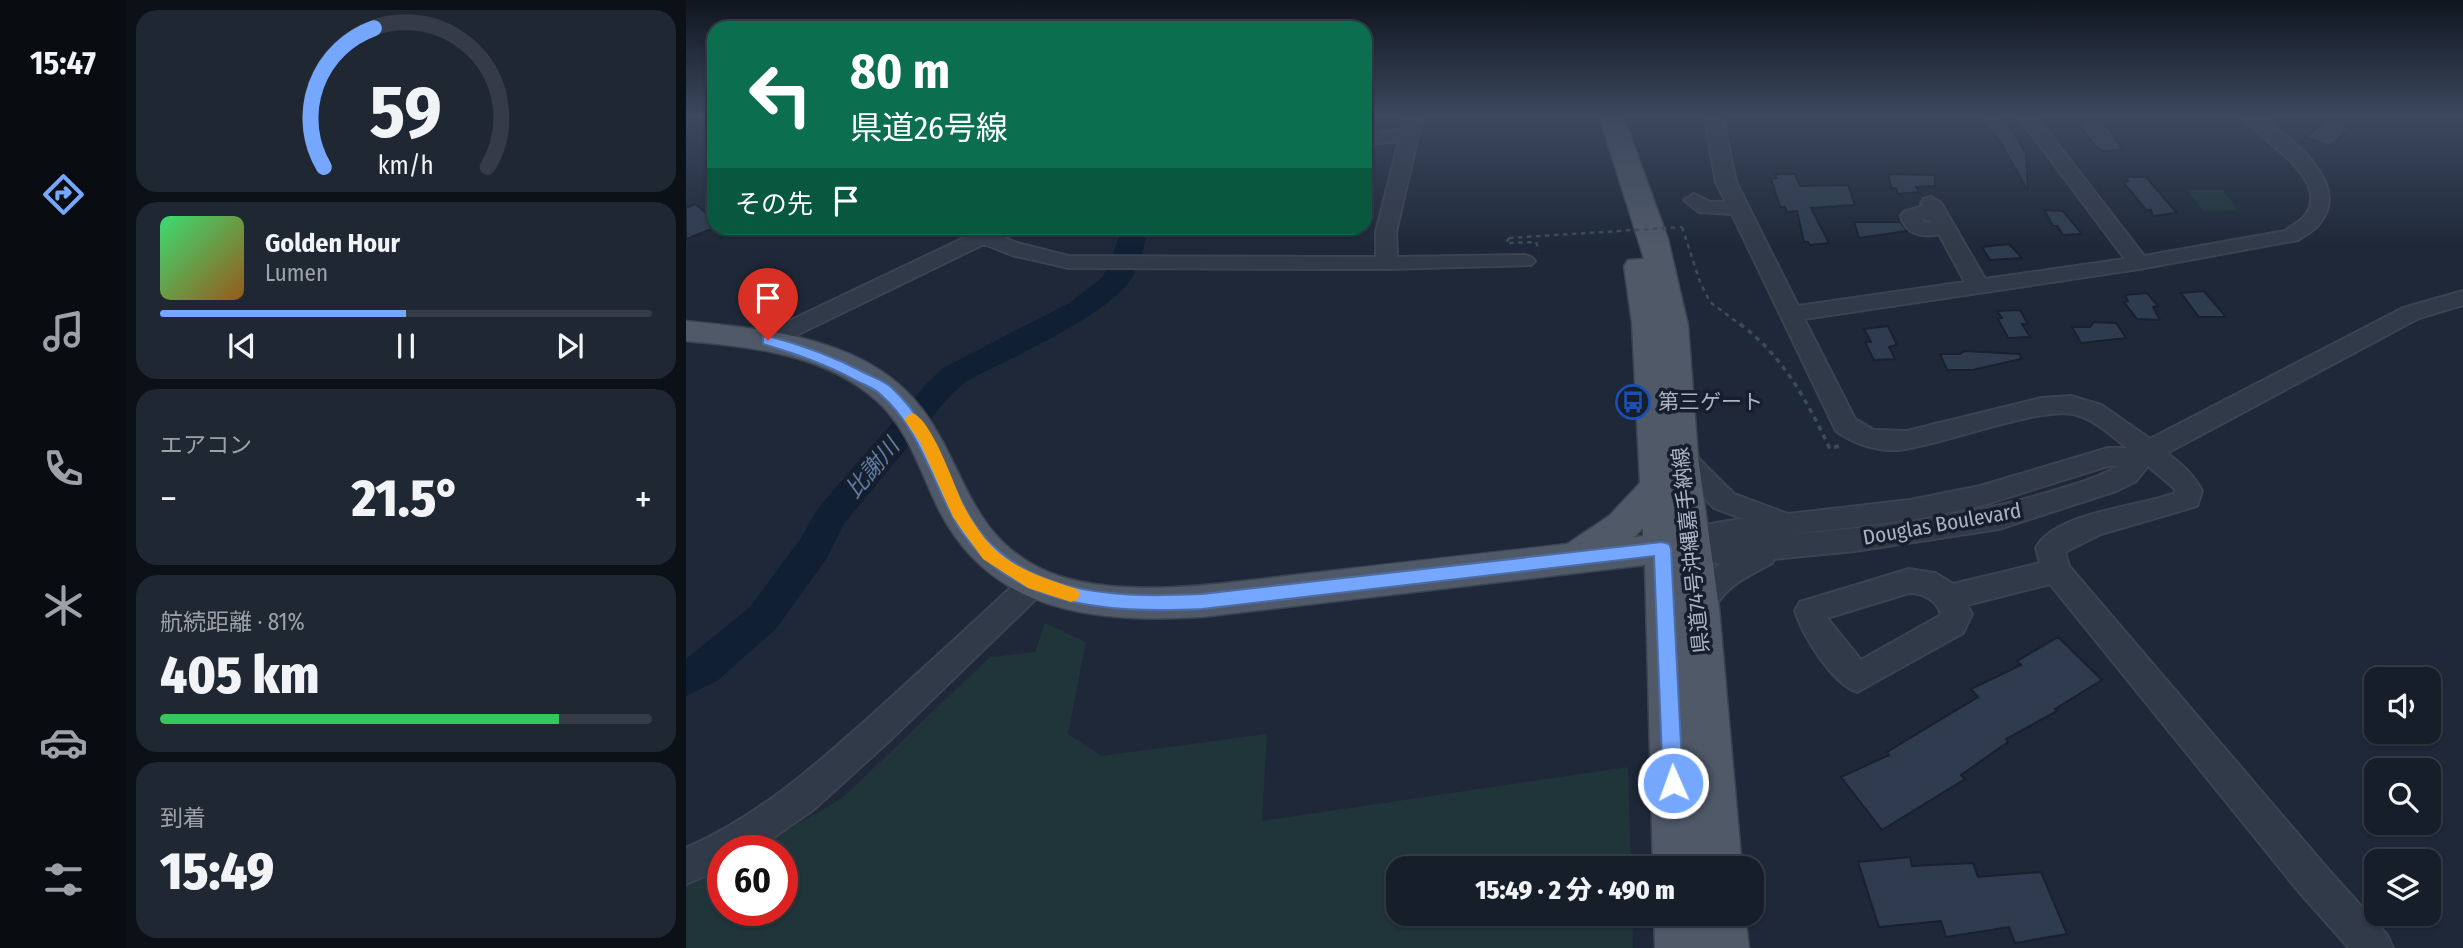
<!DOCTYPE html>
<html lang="ja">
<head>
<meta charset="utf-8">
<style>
	body { margin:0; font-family:"Fira Sans Condensed","Noto Sans JP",sans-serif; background:#1f2732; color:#f1f3f6; height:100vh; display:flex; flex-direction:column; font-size:26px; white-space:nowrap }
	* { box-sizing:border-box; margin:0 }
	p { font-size:23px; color:#9ea2a8 }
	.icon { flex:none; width:38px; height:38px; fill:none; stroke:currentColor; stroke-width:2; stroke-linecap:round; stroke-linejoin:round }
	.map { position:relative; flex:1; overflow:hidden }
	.details { display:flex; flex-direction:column; gap:10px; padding:10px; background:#0c1017; width:560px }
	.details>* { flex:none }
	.guide { position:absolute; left:21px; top:21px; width:665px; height:214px; border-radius:21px; box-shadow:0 2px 5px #0004,0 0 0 2px #353c47; background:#0b6e4f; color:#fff; overflow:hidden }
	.tools { position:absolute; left:1678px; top:667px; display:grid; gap:14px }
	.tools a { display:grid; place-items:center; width:77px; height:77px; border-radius:14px; background:#161e2a; box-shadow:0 2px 5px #0004,0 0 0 2px #353c47; font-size:35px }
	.speed { position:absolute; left:21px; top:835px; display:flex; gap:14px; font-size:35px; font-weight:700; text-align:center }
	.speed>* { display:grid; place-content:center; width:91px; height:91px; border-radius:50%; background:#161e2a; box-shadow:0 2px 5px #0004,0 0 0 2px #353c47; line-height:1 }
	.speed .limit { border:10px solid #d22; background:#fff; color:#111 }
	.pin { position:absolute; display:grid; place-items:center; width:60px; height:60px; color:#fff; margin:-72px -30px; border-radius:50% 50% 50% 0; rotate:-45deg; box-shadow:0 0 7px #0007 }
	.pin .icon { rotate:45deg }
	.me { position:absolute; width:77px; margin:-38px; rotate:358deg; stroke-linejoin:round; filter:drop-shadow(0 0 5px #0008) }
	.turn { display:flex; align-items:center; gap:24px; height:147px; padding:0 28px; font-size:32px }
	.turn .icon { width:91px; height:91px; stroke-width:2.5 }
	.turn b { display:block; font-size:49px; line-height:60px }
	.then { display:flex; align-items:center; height:66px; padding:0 28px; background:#0003; gap:14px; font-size:26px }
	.big { font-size:52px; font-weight:800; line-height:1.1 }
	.details .card { flex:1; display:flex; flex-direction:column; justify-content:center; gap:10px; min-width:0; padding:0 24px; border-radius:21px; background:#1f2732 }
	.details .dial { align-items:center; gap:0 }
	.dial svg { height:182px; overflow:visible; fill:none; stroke:#353c47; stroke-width:7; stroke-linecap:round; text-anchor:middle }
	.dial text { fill:#f1f3f6; stroke:none }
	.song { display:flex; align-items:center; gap:21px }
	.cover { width:84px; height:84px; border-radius:10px; background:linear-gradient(135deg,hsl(140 70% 55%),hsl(30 70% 35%)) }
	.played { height:7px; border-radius:4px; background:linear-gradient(90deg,#76a7ff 50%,#353c47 50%) }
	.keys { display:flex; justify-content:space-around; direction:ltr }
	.heat { display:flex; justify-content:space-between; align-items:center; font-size:38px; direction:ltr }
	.charge { height:10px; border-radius:5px; background:linear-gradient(90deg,#34c759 81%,#353c47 0) }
	.trip { position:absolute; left:700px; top:856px; width:378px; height:70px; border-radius:21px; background:#161e2a; box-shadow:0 2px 5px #0004,0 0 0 2px #353c47; font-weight:800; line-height:70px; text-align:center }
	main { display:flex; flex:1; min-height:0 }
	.menu { display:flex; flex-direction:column; width:126px; justify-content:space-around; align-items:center; background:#090c11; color:#9ea2a8 }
	.menu .icon { width:49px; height:49px }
	.menu .on { color:#76a7ff }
	.menu b { font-size:32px; color:#f1f3f6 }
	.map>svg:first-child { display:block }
	.green { fill:#1f3539 }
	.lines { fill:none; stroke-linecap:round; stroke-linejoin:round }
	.river { fill:#111f35; fill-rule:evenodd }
	.building { fill:#2f3c4f; stroke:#19212e; stroke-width:2 }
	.minor-casing { stroke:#3b4351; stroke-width:4 }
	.major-casing { stroke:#3b4351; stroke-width:3 }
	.path-far1 { stroke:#384e51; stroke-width:2.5; stroke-dasharray:4.5 4.5; stroke-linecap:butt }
	.path { stroke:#384e51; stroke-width:3.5; stroke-dasharray:5 5; stroke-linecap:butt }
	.minor { fill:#313a48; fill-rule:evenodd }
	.major { fill:#4f5968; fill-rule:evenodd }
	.path-bridge { stroke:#384e51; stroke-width:2.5; stroke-dasharray:4.5 4.5; stroke-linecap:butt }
	.route { fill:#76a7ff; stroke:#4d6da6; stroke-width:2 }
	.slow { fill:#f59e0b }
	.labels { text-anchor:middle; stroke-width:7; stroke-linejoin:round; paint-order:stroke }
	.poi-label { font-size:21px; fill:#abb4c5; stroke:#171f2c; text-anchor:start }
	.street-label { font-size:21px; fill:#abb4c5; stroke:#171f2c }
	.water-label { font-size:23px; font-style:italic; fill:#607da8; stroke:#171f2c }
</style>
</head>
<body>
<main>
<nav class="menu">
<b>15:47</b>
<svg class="icon on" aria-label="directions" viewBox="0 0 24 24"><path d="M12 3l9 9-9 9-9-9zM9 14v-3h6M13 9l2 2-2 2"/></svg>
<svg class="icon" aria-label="music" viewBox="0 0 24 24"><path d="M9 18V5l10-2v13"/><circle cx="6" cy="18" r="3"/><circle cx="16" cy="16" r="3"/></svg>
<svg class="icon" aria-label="phone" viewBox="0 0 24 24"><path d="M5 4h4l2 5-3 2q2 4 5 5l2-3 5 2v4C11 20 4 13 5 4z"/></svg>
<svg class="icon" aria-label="climate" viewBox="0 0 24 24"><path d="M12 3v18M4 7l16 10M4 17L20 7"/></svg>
<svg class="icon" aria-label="car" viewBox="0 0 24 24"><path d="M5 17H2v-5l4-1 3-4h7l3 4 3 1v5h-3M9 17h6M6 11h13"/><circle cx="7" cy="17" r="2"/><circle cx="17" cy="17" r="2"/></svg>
<svg class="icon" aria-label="filters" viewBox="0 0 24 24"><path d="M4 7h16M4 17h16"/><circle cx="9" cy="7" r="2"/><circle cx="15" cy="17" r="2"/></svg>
</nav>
<section class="details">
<div class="card dial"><svg viewBox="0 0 100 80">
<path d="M14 69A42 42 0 1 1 86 69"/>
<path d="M14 69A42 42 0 0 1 36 8" stroke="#76a7ff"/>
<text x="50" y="56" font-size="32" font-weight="700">59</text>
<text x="50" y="72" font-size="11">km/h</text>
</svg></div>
<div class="card">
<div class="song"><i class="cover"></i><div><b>Golden Hour</b><p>Lumen</p></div></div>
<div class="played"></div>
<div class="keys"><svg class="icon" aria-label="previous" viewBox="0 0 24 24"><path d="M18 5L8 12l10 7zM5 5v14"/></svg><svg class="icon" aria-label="pause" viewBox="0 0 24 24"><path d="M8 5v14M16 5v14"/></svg><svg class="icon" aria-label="next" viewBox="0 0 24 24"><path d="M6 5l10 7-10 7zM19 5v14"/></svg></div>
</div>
<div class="card"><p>エアコン</p>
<div class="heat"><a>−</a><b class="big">21.5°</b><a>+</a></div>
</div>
<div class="card"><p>航続距離 · 81%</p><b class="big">405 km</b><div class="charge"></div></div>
<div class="card"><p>到着</p><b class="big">15:49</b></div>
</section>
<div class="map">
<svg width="1777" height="948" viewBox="0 0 1777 948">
	<rect width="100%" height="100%" fill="#1e2838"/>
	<path class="green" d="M1501,190H1537L1552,210L1517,211Z
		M359,623L400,642L382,734L416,756L581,734L576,821L942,767L945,868H712V914H946L947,948H0V881L37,869V910H96V850H68L156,798L304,657L349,652Z"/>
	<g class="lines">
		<path class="river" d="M437,228H463C458,246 452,274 438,288C404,324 324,358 279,382L262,398L157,525L141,558L90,629L31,681L0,696V659L64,607L115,538L132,508L240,384L257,368L383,303L417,277Z"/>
	</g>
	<path class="building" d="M1289,115H1310L1315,121H1320L1340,153L1342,191L1313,140Z
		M1642,119L1665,127L1644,146L1620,137Z
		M1413,120L1424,130L1437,150L1418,151L1410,147L1392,123Z
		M1089,174H1109L1114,186L1162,185L1169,205L1125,208L1143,243L1124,245L1122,242H1118L1111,211L1101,212L1099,207H1094L1085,179L1091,178Z
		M1202,174L1249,175V186L1230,187L1233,192L1212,194L1210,188L1206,189Z
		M1439,177H1460L1491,213L1467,216L1465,210H1460L1437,182L1442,181Z
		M9,204L28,219V228L0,239V208Z
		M1358,210L1377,211L1396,234L1377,235L1371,226H1367Z
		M1168,222H1214L1221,231L1173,238Z
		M1323,244L1336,258L1304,260L1296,247Z
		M1518,291L1540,317H1513L1495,293Z
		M1461,293L1472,306L1467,307L1474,320L1451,319L1438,302L1442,301L1439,295Z
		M1334,310L1342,324H1336L1344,337L1322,338L1312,319L1316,318L1311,311Z
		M1408,322L1430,323L1440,338L1395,343L1386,327H1404Z
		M1202,326L1211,345L1203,347L1209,359L1188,360L1179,342H1185L1178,329Z
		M1278,351L1334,354L1335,359L1286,370H1261L1254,354H1274Z
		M1372,637L1416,680L1369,709L1371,711L1320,739L1322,742L1275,775L1279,779L1196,830L1155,777L1203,755L1201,752L1292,697L1285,689L1335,665L1331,661Z
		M1224,857L1226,866L1287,863L1292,877L1355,872L1381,934L1329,943L1323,927L1260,937L1255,921L1193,927L1172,862Z"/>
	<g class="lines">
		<g class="minor-casing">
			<path id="minor" d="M719,115H737L710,232L711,257L838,255L845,257L849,261L845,265L701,269L383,268L326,255L298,244L90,345L82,347L74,345L70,340L74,335L284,235L278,228H300L328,242L383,256L690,257V232L713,141L679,144V134L715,130Z
				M1018,115H1036L1050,182L1112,306L1279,282L1253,234C1236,238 1219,234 1215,216L1218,212L1237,206L1235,203L1238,199L1245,197L1255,203L1299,279L1439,259L1331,115H1349L1458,256L1599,231C1604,227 1612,223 1617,218C1651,181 1571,138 1555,115H1574C1603,138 1666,182 1634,223C1629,230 1619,235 1612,240L1453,269L1118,319L1169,419L1188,430L1221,431L1355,398L1385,396L1415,405L1464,439L1717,308L1777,291V305L1733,318L1481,453C1496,465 1507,474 1516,491L1511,506L1415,534L1379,552L1383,566L1640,867L1701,935L1707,948H1663L1614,893L1364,584L1281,605L1286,614L1277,633L1171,692C1145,682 1118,637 1109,611L1114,602L1223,569L1249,573L1267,584L1354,563L1350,548C1369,512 1453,507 1489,493L1488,488L1462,466L1450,481L1430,491L1313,529L1169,551L1088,559L1086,563C1057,579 1039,585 1023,617L1013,620L1003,617L998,608L1012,582L1034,564L995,553L991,545C1002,524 1036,522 1057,519L1028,508L986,464L982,457L986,450L995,448L1004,450L1048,494L1102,514L1224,500L1294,486L1422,448H1441C1426,436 1409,420 1391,415C1358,404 1254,446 1212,450C1189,451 1169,444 1150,431L1046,214L1013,212L998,200L1008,194L1024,202H1040L1030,182ZM1236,219L1244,220L1245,223L1236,222ZM1422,466H1432C1412,478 1390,484 1367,491C1281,517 1190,527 1100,535L1224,520L1294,506ZM1223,593C1238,593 1252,601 1255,615L1175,660L1141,618Z
				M348,571L358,575L362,583L358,591L202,742L127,810L69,850H37V868L0,884V848C76,815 137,759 197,705C244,662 292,619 338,575Z"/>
		</g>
		<g class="major-casing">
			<path id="major" d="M913,115H937L982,239L1002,325L1012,457L1033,608L1056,868H967L959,565L516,617C411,623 306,614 253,510C234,472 223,429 190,400C138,354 66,347 0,341V321C81,329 183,338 236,409C281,469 283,538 362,572C438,603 555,580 635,572C717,562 799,553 881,544L923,516L954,483L946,323L938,266L942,260L958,259ZM957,528V536L947,537L949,536Z
				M968,914H1059L1063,948H969Z"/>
		</g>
		<path class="path-far1" d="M996,227L1014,282L1024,302L1056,326
			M823,238L820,243L850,242L853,251"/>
		<path class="path" d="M1054,324C1098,357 1121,401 1144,449L1155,445"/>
		<use href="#minor" class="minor"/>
		<use href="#major" class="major"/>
		<path class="path-bridge" d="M823,238L996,227"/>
	</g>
	<linearGradient id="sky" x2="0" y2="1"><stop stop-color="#10161f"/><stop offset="0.47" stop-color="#3b485e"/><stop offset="1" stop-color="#3b485e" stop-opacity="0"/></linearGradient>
	<rect width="1777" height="247" fill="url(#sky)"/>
	<path class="route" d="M82,336C117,345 149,357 181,374C189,378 198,381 205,387C240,419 256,462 277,504C323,597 427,598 516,594L976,542L983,544L985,549L997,783L994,790L987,792L980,790L977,783L968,556L516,609C421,613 313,609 264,512C243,471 230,425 194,394C188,388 178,385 171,381C140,364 110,354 77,344V337Z"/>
	<path class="slow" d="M226,413C246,419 268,486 278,506C285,520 298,539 309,550C333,571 363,580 391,589L394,594L391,600L385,602L342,588L297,559L267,517L234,442L218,419Z"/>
	<defs>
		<g id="bus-ring" transform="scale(1.75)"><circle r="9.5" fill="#171f2c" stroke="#1a4fb4" stroke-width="1.5"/><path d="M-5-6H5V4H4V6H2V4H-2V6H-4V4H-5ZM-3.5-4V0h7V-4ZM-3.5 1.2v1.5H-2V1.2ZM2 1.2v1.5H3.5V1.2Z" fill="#1a4fb4"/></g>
	</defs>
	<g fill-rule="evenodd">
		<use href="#bus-ring" x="947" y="402"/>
	</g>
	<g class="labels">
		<g class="poi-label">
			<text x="972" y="409">第三ゲート</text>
		</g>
		<g class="street-label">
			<text transform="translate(1256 524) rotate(-10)" y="7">Douglas Boulevard</text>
			<text transform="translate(1005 550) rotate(-96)" y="7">県道74号沖縄嘉手納線</text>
		</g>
		<g class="water-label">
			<text transform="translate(186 468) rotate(-50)" y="8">比謝川</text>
		</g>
	</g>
</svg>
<div class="tools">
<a><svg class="icon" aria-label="sound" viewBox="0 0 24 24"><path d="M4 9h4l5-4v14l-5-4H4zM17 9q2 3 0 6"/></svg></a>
<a><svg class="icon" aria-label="search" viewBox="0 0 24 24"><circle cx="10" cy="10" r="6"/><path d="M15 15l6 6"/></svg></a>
<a><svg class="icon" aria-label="layers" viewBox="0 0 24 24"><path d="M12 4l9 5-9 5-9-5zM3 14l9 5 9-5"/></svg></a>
</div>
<div class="speed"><div class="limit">60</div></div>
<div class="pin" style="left:82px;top:340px;background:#d93025"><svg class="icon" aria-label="arrive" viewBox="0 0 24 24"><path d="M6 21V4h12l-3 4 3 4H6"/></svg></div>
<svg class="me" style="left:987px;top:783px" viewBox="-20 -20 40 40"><circle r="17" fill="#76a7ff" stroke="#fff" stroke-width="3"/><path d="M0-11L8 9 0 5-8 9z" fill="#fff"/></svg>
<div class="trip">15:49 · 2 分 · 490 m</div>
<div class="guide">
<div class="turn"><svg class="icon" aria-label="left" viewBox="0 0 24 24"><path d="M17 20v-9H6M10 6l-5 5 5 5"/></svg><div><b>80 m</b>県道26号線</div></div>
<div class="then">その先<svg class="icon" aria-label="arrive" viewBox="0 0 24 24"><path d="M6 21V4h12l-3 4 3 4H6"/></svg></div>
</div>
</div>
</main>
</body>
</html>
